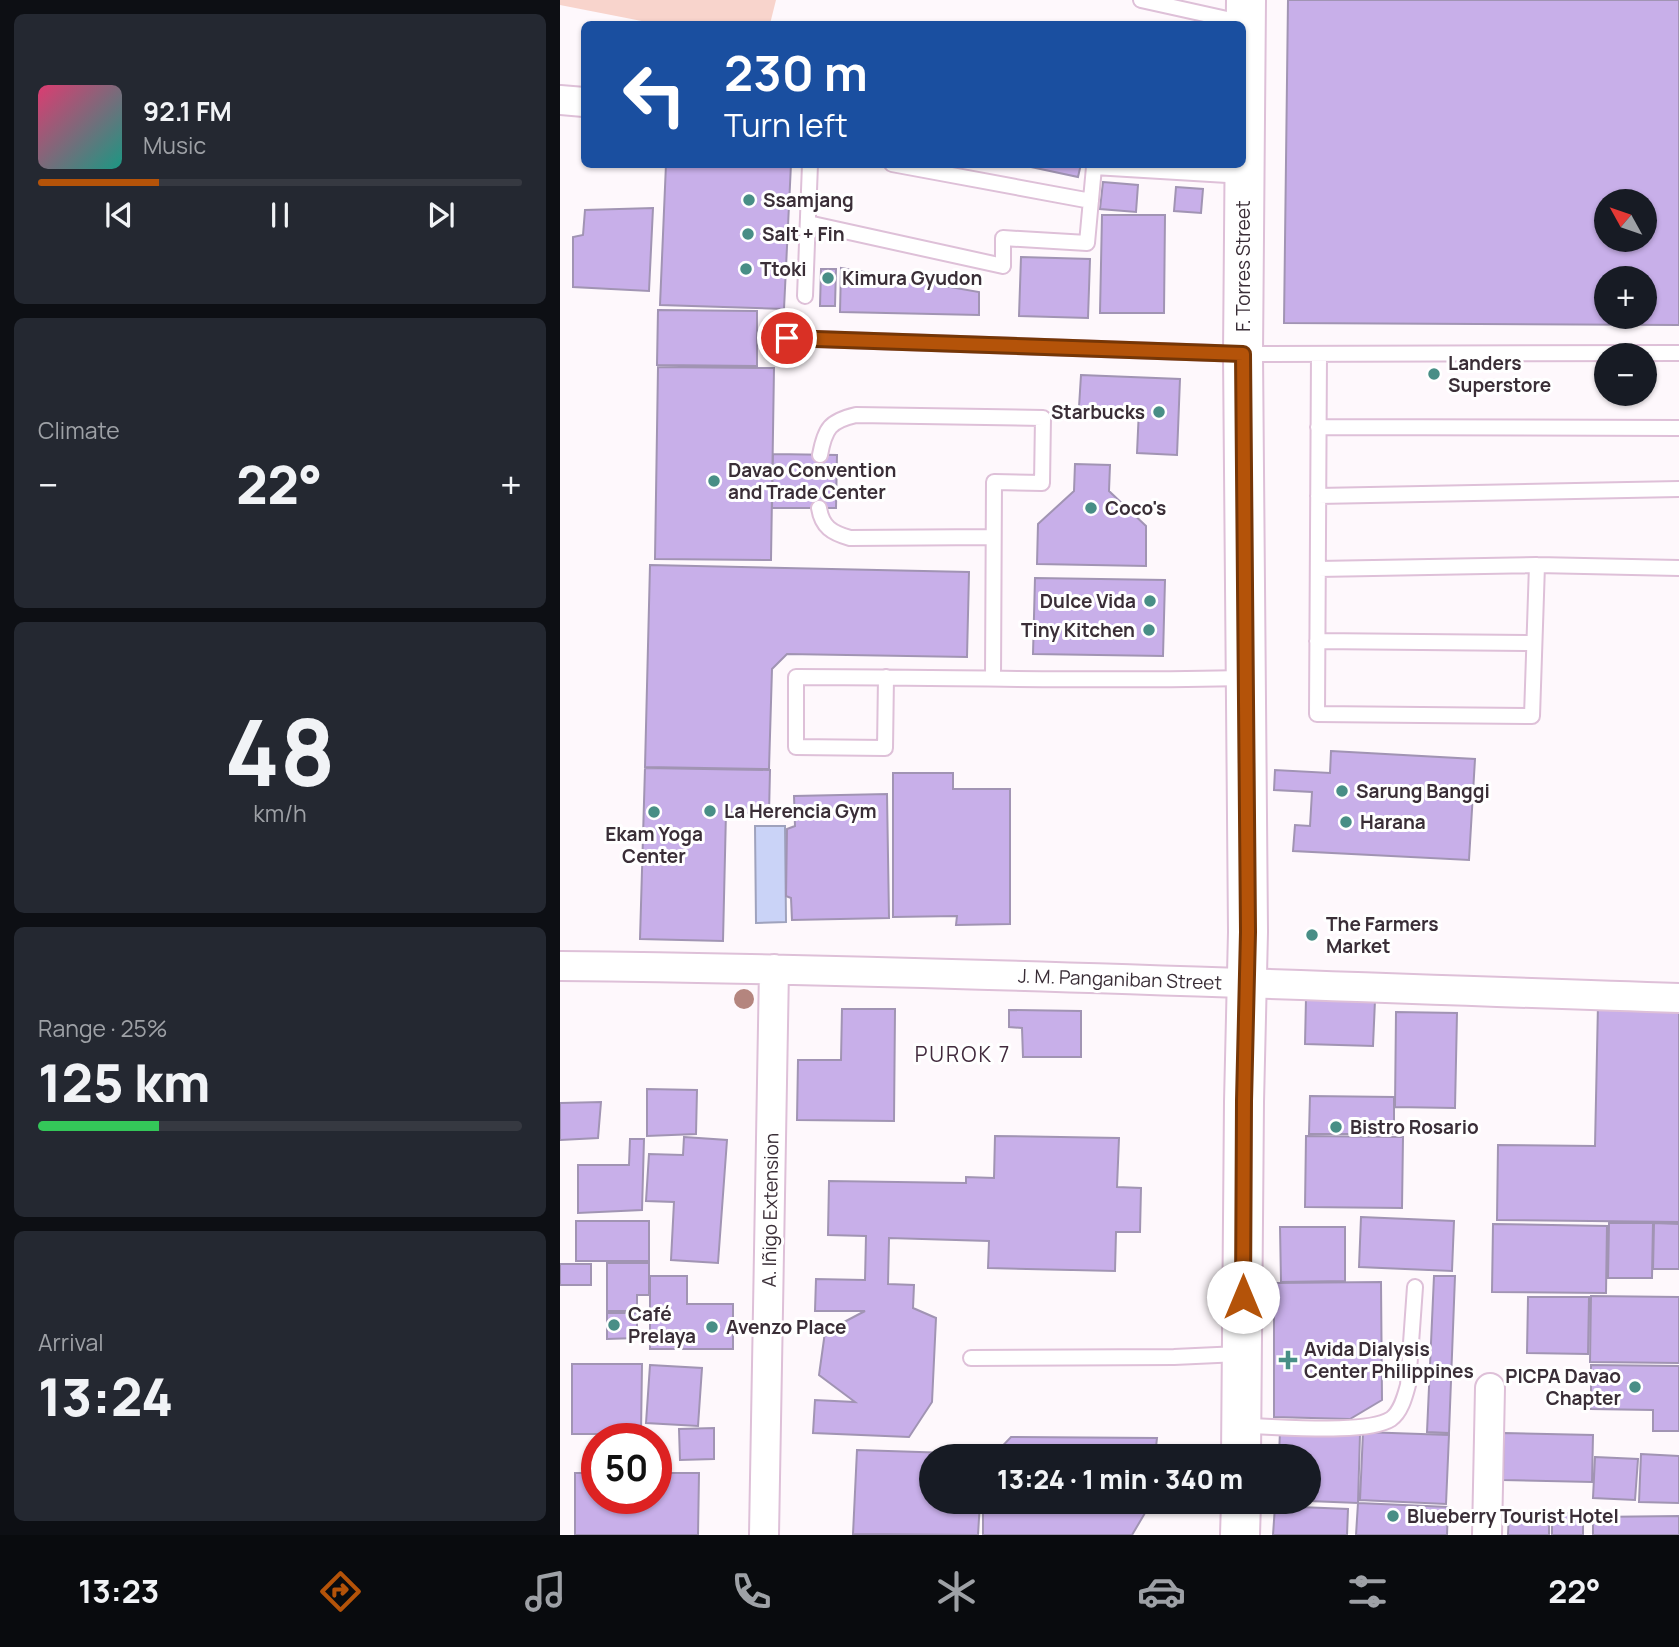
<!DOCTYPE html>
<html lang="en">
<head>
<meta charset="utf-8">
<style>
	body { margin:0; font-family:Manrope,sans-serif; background:#242831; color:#f1f3f6; height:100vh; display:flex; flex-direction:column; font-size:26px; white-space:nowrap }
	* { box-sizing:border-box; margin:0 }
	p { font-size:23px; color:#9ea1a6 }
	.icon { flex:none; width:38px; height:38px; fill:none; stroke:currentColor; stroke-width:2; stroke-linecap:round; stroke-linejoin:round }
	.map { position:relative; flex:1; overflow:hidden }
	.panel { display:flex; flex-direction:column; gap:14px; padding:14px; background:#0d0f14; width:560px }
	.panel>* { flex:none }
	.guide { position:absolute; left:21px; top:21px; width:665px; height:147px; border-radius:10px; box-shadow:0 2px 5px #0004; background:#1a4fa0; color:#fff; overflow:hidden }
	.needle { width:46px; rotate:310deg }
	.tools { position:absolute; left:1034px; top:189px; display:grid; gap:14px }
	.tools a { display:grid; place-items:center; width:63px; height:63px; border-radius:50%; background:#171b24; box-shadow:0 2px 5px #0004; font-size:35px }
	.speed { position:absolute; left:21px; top:1423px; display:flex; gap:14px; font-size:35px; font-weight:700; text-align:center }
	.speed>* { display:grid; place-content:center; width:91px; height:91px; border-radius:50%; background:#171b24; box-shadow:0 2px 5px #0004; line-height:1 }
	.speed .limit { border:10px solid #d22; background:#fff; color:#111 }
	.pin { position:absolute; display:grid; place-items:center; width:60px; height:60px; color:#fff; margin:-30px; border:4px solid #fff; border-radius:50%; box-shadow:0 2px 7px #0007 }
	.me { position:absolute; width:77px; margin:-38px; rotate:0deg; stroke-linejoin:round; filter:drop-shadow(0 0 5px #0008) }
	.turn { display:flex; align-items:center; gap:24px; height:147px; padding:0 28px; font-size:32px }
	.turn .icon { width:91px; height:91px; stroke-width:2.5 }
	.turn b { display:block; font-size:49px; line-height:60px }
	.big { font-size:52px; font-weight:800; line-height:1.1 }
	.panel .tile { flex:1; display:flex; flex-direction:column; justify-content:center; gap:10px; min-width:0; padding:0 24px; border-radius:10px; background:#242831 }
	.panel .dial { align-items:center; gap:0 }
	.dial b { font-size:91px; line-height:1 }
	.song { display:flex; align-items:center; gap:21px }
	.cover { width:84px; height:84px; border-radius:10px; background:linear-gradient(135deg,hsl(340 70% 55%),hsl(170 70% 35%)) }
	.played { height:7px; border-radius:4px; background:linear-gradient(90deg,#b45309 25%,#363941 25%) }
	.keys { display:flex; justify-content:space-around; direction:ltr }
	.heat { display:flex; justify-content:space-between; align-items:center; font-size:38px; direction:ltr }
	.charge { height:10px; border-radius:5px; background:linear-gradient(90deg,#34c759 25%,#363941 0) }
	.trip { position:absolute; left:359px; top:1444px; width:402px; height:70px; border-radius:35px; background:#171b24; box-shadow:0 2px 5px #0004; font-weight:800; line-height:70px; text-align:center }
	.tab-bar { display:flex; height:112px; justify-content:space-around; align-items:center; background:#090b0e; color:#9ea1a6 }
	.tab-bar .icon { width:49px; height:49px }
	.tab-bar .selected { color:#b45309 }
	.tab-bar b { font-size:32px; color:#f1f3f6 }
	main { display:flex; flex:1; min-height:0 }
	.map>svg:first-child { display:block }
	.green { fill:#f8d4cc }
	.water { fill:#cad3f7; stroke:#9fa2bd; stroke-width:2 }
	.building { fill:#c8afe9; stroke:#a194b3; stroke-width:2; fill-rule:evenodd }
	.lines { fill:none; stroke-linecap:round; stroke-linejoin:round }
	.service-casing { stroke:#dec0d8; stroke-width:18 }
	.minor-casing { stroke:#dec0d8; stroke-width:32 }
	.secondary-casing { stroke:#dec0d8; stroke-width:42 }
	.service { stroke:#fff; stroke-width:14 }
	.minor { stroke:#fff; stroke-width:28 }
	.secondary { stroke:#fff; stroke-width:38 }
	.tree { fill:#b4857e }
	.route-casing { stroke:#753606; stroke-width:18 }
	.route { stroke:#b45309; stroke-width:12 }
	.poi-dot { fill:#488e86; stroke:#fff; stroke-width:2.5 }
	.labels { text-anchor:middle; stroke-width:6; stroke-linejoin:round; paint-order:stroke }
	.poi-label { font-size:19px; font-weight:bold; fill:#3a2e37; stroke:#fff; text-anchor:start }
	.street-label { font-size:19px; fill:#3a2e37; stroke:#fff }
	.neighbourhood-label { font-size:21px; letter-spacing:2px; fill:#422a3d; stroke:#fff }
</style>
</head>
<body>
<main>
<section class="panel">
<div class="tile">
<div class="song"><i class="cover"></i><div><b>92.1 FM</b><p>Music</p></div></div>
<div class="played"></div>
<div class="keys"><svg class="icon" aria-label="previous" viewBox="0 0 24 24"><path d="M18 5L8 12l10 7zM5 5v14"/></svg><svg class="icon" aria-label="pause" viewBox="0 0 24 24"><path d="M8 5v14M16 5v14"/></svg><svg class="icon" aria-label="next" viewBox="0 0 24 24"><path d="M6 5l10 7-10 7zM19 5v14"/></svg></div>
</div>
<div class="tile"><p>Climate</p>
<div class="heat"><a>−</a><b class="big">22°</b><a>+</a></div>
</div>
<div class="tile dial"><b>48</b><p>km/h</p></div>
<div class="tile"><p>Range · 25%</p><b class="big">125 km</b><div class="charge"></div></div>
<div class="tile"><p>Arrival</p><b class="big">13:24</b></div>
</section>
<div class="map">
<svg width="1119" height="1535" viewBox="0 0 1119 1535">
	<rect width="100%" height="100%" fill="#fef8fc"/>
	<path class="green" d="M0,0H216L210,24H97L0,5Z"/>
	<path class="water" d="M195,826H225L226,922L196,923Z"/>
	<path class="building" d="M728,0H1119V325L724,323ZM1046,201H1085V240H1046ZM1046,278H1085V317H1046Z
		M106,164H231L224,309L100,305Z
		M457,164H521L518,177Z
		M543,182L578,185L576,212L540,209Z
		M616,187L643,189L641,213L614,211Z
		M93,208L89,291L13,287V237L23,235L25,210Z
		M542,215H605L604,313H540Z
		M461,257L530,259L528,318L459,316Z
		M281,268L419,292V315L280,312Z
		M261,269H276L275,306H260Z
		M98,310L197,311V366L97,365Z
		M98,367L214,368L211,560L95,559Z
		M521,375L620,379L617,455L577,453L579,409L519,407Z
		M213,454L277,455L276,508H212Z
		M515,464L550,465L549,491L586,526V566L477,564L478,524L514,491Z
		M90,565L409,572L407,657L227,654L212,669L209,769L85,767Z
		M475,578L605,580L603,656L473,654Z
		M771,751L915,759L909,860L733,851L735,825L750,826L752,792L714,790L715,770L770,773Z
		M85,768L210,770L209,814L166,812L163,941L80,939Z
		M333,773H393V789H450V924L396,925L397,916L333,917Z
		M327,794L329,918L232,920L231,898L226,896L227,829L235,826L234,796Z
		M746,998L815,1000L813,1046L745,1044Z
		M1038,1004L1119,1005V1222L937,1220L938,1145L1035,1146Z
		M282,1009H335L334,1121L237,1120L238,1060H281Z
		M449,1010L521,1011V1057H463L462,1028L449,1027Z
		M836,1012L897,1013L895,1108L835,1107Z
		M87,1089L137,1090L136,1134L87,1136Z
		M750,1096L834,1097V1134H749Z
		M41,1102L38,1138L0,1140V1103Z
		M435,1136L559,1138L557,1187L581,1188L580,1232H556L555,1271L428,1268L429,1241L329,1238L328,1284L354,1285L353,1308L376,1318L372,1402L349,1437L253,1433L255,1400L295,1402L259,1375L265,1332L305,1311H255L256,1279L305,1280L306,1236L268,1235L269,1181L406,1183V1177L434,1178Z
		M746,1136L843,1137L842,1208L745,1207Z
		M124,1137L167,1140L158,1263L111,1260L114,1202L86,1201L89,1154L123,1155Z
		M70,1139H84L82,1210L18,1213V1165H69Z
		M801,1217L894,1221L892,1271L799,1267Z
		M16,1221H89V1261H16Z
		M1049,1223H1093L1092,1278H1048Z
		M1094,1223L1119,1224V1269H1093Z
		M933,1224L1047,1226L1046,1293L932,1292Z
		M720,1227H785V1281L721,1282Z
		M47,1263H89V1295H77V1311H47Z
		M0,1264H31V1285H0Z
		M90,1276H127V1304H173V1349H90Z
		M874,1276H895L889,1433L867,1432Z
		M821,1282L822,1400L790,1419L714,1417V1283Z
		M1031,1296L1119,1297V1363L1030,1362Z
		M968,1297H1029L1028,1354L967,1353Z
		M47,1313H77V1338L47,1339Z
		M12,1364H82L81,1434H12Z
		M90,1365L142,1368L138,1426L86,1423Z
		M1031,1365L1119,1366V1431H1093V1410L1031,1409Z
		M154,1428V1459L120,1460L119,1429Z
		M720,1431L800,1434L798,1503L749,1501V1456H719Z
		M803,1432L889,1435L886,1504L800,1500Z
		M944,1433L1033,1435L1032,1482L943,1480Z
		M45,1435H70V1438H45Z
		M451,1437L597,1438L595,1456H433Z
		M297,1450L421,1454V1456H371V1502H420L418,1535L293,1534Z
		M1081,1454L1119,1456V1503L1079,1502Z
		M1035,1457L1078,1459L1075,1500L1033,1498Z
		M15,1473H37V1498H96V1473H139L138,1535H15Z
		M423,1502H589L588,1508L572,1535H423Z
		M798,1503L888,1507L887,1535H796Z
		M715,1506L788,1509L787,1535H713Z
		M949,1512L989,1514V1535H948Z
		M992,1513H1023V1535H992Z
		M1119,1516V1535H1033V1517Z"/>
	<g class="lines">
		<g class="service-casing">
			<path id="service" d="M581,0L685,23
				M332,164L531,201
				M248,223L443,266V238L527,243L534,167L684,176
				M245,296L250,164
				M227,338L683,354L1119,353
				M759,354L757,714L972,716L977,565
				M758,427L1119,428
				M260,455C265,428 270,421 296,415L483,418L482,483L434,482L433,678
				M758,496L1119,489
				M259,508C262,527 272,533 290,538L432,537
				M758,569L977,565L1119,568
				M757,641L974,643
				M326,677L325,748L236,747V677C385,677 535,682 684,678
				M411,1358L614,1357L679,1354
				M683,1426C715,1426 806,1435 831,1419C841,1412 845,1396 848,1385L855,1287"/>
		</g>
		<g class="minor-casing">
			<path id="minor" d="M0,100L24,102
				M0,966C373,970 746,986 1119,998
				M204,1535L214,969
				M927,1535L930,1388"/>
		</g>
		<g class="secondary-casing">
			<path id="secondary" d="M681,1456L684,1102L688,932L683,354L686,0
				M680,1535L681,1502"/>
		</g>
		<use href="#service" class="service"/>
		<use href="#minor" class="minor"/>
		<use href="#secondary" class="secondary"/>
	</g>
	<circle class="tree" cx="184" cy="999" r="10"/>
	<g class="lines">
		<g class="route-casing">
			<path id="route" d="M227,338L683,354L688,932L684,1101L683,1297"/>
		</g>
		<use href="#route" class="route"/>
	</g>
	<g class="poi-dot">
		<circle cx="189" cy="200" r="7"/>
		<circle cx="188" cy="234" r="7"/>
		<circle cx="186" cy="269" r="7"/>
		<circle cx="268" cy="278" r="7"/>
		<circle cx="874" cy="374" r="7"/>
		<circle cx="599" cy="412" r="7"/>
		<circle cx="154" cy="481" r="7"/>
		<circle cx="531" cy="508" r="7"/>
		<circle cx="590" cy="601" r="7"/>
		<circle cx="589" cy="630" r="7"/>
		<circle cx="782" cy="791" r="7"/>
		<circle cx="150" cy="811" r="7"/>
		<circle cx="94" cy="812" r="7"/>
		<circle cx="786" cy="822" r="7"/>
		<circle cx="752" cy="935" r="7"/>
		<circle cx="776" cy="1127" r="7"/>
		<circle cx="54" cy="1325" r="7"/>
		<circle cx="152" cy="1327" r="7"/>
		<path d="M724.5 1349.5h7v7h7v7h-7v7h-7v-7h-7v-7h7z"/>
		<circle cx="1075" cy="1387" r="7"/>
		<circle cx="833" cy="1516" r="7"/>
	</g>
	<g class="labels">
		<g class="poi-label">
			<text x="203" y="207">Ssamjang</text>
			<text x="202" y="241">Salt + Fin</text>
			<text x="200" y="276">Ttoki</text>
			<text x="282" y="285">Kimura Gyudon</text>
			<text x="888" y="370">Landers<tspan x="888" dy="22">Superstore</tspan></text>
			<text x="585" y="419" text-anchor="end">Starbucks</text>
			<text x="168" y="477">Davao Convention<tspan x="168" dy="22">and Trade Center</tspan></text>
			<text x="545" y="515">Coco's</text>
			<text x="576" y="608" text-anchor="end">Dulce Vida</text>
			<text x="575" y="637" text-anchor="end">Tiny Kitchen</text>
			<text x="796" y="798">Sarung Banggi</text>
			<text x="164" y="818">La Herencia Gym</text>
			<text x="800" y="829">Harana</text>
			<text x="94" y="841" text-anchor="middle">Ekam Yoga<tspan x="94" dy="22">Center</tspan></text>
			<text x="766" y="931">The Farmers<tspan x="766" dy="22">Market</tspan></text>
			<text x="790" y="1134">Bistro Rosario</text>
			<text x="68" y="1321">Café<tspan x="68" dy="22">Prelaya</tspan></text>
			<text x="166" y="1334">Avenzo Place</text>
			<text x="744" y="1356">Avida Dialysis<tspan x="744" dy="22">Center Philippines</tspan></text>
			<text x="1061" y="1383" text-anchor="end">PICPA Davao<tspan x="1061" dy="22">Chapter</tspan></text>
			<text x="847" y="1523">Blueberry Tourist Hotel</text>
		</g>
		<g class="street-label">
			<text transform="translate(683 266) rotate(-90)" y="7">F. Torres Street</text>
			<text transform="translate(560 979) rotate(2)" y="7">J. M. Panganiban Street</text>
			<text transform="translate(210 1210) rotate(-89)" y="7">A. Iñigo Extension</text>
		</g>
		<g class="neighbourhood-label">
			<text x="403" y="1062">PUROK 7</text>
		</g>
	</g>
</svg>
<div class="tools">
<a><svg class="needle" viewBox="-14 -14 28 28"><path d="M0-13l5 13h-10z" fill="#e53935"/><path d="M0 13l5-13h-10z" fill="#9ea1a6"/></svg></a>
<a>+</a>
<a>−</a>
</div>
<div class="speed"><div class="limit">50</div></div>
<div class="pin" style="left:227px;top:338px;background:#d93025"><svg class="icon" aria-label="arrive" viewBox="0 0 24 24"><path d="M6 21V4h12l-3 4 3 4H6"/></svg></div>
<svg class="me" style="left:683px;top:1297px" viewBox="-20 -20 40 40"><circle r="19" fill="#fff"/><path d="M0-13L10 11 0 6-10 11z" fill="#b45309"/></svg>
<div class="trip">13:24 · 1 min · 340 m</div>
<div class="guide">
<div class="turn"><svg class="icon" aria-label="left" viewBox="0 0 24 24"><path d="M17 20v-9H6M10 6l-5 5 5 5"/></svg><div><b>230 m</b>Turn left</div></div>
</div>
</div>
</main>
<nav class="tab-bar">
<b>13:23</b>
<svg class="icon selected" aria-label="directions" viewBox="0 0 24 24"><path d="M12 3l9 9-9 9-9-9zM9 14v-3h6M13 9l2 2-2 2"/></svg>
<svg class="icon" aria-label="music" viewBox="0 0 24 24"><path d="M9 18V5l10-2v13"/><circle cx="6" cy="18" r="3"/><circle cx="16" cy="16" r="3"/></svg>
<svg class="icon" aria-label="phone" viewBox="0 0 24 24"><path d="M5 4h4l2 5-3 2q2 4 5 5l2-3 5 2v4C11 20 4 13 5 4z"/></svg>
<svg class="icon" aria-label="climate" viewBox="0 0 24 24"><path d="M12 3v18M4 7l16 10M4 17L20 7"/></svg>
<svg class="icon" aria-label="car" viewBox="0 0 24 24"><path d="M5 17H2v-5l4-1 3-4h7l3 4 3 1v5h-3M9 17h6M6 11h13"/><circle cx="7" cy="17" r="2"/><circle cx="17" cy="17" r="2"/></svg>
<svg class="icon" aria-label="filters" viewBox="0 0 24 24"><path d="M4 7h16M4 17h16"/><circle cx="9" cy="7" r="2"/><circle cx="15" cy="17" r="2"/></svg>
<b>22°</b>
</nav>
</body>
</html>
